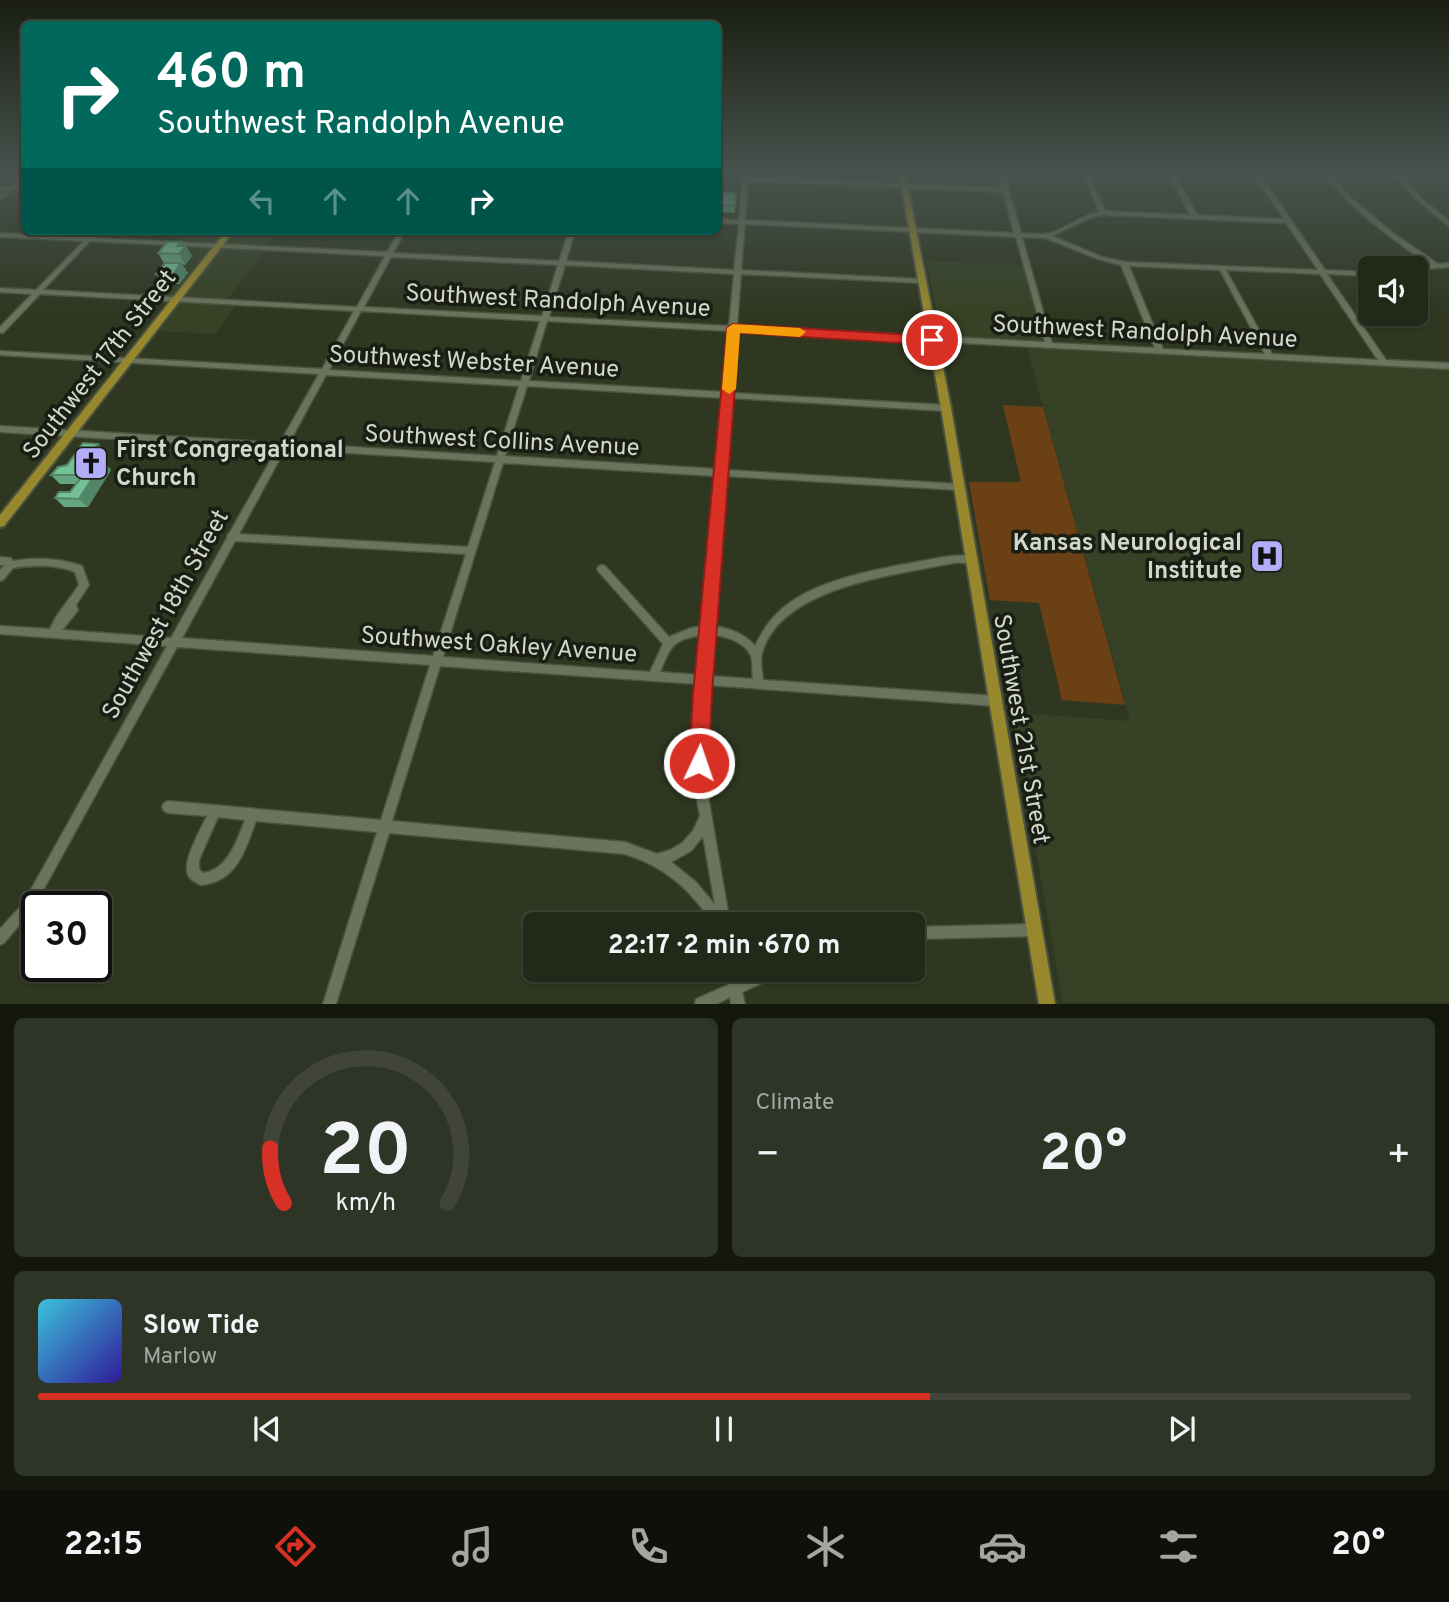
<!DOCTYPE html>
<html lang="en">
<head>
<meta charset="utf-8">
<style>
	body { margin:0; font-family:Overpass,sans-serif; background:#2f3526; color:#f1f3f6; height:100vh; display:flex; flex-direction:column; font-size:26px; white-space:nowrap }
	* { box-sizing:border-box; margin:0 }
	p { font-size:23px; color:#a3a6a2 }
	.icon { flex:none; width:38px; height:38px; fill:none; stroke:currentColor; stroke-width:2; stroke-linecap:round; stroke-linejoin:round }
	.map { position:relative; height:1004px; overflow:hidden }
	.side { display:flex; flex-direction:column; gap:14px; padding:14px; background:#13170e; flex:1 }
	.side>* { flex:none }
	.guide { position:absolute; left:21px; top:21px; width:700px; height:214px; border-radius:10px; box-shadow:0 2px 5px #0004,0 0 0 2px #404538; background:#00695c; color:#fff; overflow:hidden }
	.tools { position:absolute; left:1358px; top:256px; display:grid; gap:14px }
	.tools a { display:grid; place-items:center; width:70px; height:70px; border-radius:10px; background:#232919; box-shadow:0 2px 5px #0004,0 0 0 2px #404538; font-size:35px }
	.speed { position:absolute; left:21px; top:891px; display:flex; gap:14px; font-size:35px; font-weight:700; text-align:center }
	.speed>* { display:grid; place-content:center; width:91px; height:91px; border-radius:50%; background:#232919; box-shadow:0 2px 5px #0004,0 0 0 2px #404538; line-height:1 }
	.speed .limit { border:4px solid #111; border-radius:10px; background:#fff; color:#111 }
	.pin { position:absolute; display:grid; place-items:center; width:60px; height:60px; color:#fff; margin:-30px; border:4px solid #fff; border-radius:50%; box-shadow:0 2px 7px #0007 }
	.me { position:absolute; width:77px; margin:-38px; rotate:3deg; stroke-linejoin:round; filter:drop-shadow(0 0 5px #0008) }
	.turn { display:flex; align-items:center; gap:24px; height:147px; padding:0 21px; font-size:32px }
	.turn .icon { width:91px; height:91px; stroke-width:2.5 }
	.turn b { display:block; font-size:49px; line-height:60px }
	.lanes { display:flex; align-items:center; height:66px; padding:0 21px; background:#0003; justify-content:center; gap:35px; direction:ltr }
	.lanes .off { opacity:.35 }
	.big { font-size:52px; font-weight:700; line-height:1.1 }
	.side .widget { flex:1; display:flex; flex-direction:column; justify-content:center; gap:10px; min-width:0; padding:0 24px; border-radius:10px; background:#2f3526 }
	.side .dial { align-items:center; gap:0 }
	.dial svg { height:182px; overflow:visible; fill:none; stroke:#404538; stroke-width:7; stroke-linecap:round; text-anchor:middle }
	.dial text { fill:#f1f3f6; stroke:none }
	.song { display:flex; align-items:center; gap:21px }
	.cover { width:84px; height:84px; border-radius:10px; background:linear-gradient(135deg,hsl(190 70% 55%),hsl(250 70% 35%)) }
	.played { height:7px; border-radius:4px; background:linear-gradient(90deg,#d93025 65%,#404538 65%) }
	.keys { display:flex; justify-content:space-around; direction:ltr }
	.heat { display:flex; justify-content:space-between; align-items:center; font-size:38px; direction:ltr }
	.side .tiles { flex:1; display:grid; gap:14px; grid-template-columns:1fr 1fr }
	.widget:last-child { grid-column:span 2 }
	.trip { position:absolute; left:523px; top:912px; width:402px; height:70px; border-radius:10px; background:#232919; box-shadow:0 2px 5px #0004,0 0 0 2px #404538; font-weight:700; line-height:70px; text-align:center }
	.tab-bar { display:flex; height:112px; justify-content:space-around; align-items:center; background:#0e100a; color:#a3a6a2 }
	.tab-bar .icon { width:49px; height:49px }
	.tab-bar .selected { color:#d93025 }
	.tab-bar b { font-size:32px; color:#f1f3f6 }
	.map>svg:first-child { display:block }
	.built { fill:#364125 }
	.green { fill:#6c4015 }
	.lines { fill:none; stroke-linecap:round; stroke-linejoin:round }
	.minor-casing { stroke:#4b523f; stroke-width:3 }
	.major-casing { stroke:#4b523f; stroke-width:4 }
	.minor { fill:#6a745c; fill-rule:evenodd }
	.major { fill:#98882d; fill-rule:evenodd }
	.wall { fill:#65a581 }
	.shaded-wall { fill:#528669 }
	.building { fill:#75c096; stroke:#528669; stroke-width:2 }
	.route { fill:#d93025; stroke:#8d1f18; stroke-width:2 }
	.slow { fill:#f59e0b }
	.labels { text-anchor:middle; stroke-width:7; stroke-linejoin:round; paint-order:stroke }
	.street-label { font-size:24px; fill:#d1d7c9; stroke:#191d13 }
	.poi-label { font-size:24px; font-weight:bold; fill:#d1d7c9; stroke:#191d13; text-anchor:start }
</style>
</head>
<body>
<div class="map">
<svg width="1449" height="1004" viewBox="0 0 1449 1004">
	<rect width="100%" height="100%" fill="#2f3721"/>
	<path class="built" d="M184,231H227L216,243L175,242Z
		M235,231H278L267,246L226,243Z
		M191,247H209L212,250L177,294L171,296L151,295Z
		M228,248L265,250L227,300L185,297L219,250Z
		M926,261L1023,265L1043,340L1003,341L942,335Z
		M180,303L183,302L236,305L215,334L156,331Z
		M1027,348L1449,369V1003H1063L1011,712L1130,721Z"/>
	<path class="green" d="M1003,405L1043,407L1125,705L1062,700L1039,603L990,600L969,482H1021Z"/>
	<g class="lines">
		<g class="minor-casing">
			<path id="minor" d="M743,173H749V177L1002,188L998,173H1004L1021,233C1030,233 1041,236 1050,233C1068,228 1081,215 1099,212L1083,173H1089L1105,211L1190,215L1168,173H1174L1197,215L1284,219L1253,173H1259L1325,270L1370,272V276L1327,274L1386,360L1449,363V369L736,331L731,393L946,405L950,408L946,411L731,398L725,470L959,484L963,487L959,490L725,476L713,626C729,628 744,633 755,646C763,630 770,619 784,607C818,579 879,569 922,561C940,558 957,553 975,557L977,560L975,563C968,564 961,562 954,563C941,565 929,568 917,570C867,579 778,596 762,653C760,661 762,671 763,680L996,696L1000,698L1001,701L1000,704L996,706L708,685L707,790L730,924H712C692,889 663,866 625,854L389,833L336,1004H323L377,832L256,821C245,850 237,882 201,885C196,883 190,879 188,875C182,861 201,829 207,816L168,813L164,811L162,807L164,803L168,801L381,820L430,665L177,647L41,894L27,916L4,943L0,945V929L19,908L33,886L167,646L0,634V626L50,629L56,617L79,585L75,572C55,564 33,565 13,568L3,580L0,581V570L5,565H0V557L11,558L13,561C36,557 60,558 82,566L89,585L76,605L78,610L76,613L62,630L171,638L227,538L228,534H229L277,449L0,432V426L280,443L319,374L0,355V351L322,369L354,311L40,294L3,333H0V327L32,294L0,292V288L36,290L84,241L0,237V233L87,237L93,231H100L94,238L387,252L399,231H405L393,253L559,261L569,231H575L566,261L734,270L739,224L718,223V219L739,220ZM748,181L1003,192L1014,233L745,220ZM1103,215L1286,223L1318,270L1127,262L1102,257L1052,236L1090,218ZM745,224L1016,237L1045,342L737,326L741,274L921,283L924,281L921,279L741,270ZM1022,237L1045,238L1098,259L1121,265L1155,348L1052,343ZM90,241L385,256L357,307L43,290ZM391,257L558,265L542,316L364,307ZM565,265L734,274L729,326L549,317ZM1129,266L1220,270L1265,354L1163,349ZM1226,270L1320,274L1378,360L1272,354ZM361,311L540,321L521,381L329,370ZM547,321L729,331L724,392L529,381ZM326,375L519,386L497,456L289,443ZM527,386L723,398L717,469L505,456ZM285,449L495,462L468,547L239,534ZM503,463L716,476L703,626L691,628L669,637L605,566L602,565L599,566L597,569L599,572L663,644L650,672L443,657ZM235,541L466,554L433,656L182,638ZM702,635L698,675L660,672C671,646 672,640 702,635ZM712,635C726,636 745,642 751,656C753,662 752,672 753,679L709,676ZM440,666L698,684L695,790L700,816L693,831L682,843L670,850L657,854L625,842L392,821ZM218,817L245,820C237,840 228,870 203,873L199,869V860ZM703,836L715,905L696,882L671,862L691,851Z
				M1323,173H1329L1352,199L1393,233L1438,264L1449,263V267L1416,270V268H1413L1414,267L1430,265C1390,238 1353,211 1323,173Z
				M1392,173H1398L1419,196L1449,221V226L1415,198Z
				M24,175V180L16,187H24V191L12,190L0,200V195L6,190H0V186L9,187Z
				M1035,924L1039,926L1041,930L1039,934L1035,936L914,939V927Z
				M726,970H738L740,979L762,970H781L780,975L742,992L745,1004H731L730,997L717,1004H695L696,999L728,985Z"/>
		</g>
		<g class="major-casing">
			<path id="major" d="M899,173H905L951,408L1055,1004H1039L941,408Z
				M226,231H234L4,526L0,527V515Z"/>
		</g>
		<use href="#minor" class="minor"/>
		<use href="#major" class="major"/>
	</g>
	<path class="wall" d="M736,193L735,213L720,212V205Z
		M183,246H186L192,256L185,265L182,264L188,273L179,284H163L156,274L164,263L158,253Z
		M106,452L100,461H103L111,470L88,507H64L55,498L70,492L76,484H60L51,475L67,465Z"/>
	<path class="shaded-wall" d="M181,242L184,248L186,246L192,256L185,265L179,254L177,246Z
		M181,263L188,273L179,284L173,274Z
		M98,444L106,452L94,469L85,461Z
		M103,461L111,470L88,507L79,499Z"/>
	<path class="building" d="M721,192L736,193L735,205H720Z
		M167,242H181L177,246H186L179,254L158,253Z
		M165,263H181L173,274H156Z
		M83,443L98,444L85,461H103L79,499L55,498L59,492H70L83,475H51L58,467L67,465Z"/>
	<linearGradient id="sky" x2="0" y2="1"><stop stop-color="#1a1e12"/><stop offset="0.55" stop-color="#47534e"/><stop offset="1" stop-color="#47534e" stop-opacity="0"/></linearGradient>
	<rect width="1449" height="313" fill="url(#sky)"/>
	<path class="route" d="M733,324L932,336L939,340L932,345L739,333L712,694L709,763L706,770L699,773L692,770L689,763L693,694L727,328Z"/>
	<path class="slow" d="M733,324L800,328L806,332L800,337L740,333L736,389L729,394L722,389L727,328Z"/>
	<defs>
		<g id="church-square" transform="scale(1.75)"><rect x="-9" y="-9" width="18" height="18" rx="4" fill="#b4acf9" stroke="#191d13"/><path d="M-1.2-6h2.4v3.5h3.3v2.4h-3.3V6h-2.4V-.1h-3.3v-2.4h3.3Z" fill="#111"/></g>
		<g id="hospital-square" transform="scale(1.75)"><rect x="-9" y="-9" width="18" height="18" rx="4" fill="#b4acf9" stroke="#191d13"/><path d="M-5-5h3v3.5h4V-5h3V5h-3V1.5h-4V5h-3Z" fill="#111"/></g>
	</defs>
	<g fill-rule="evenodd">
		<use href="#church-square" x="91" y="463"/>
		<use href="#hospital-square" x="1267" y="556"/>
	</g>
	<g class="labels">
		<g class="street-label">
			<text transform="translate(558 300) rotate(3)" y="8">Southwest Randolph Avenue</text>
			<text transform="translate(1145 331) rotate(3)" y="8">Southwest Randolph Avenue</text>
			<text transform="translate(474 361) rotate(3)" y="8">Southwest Webster Avenue</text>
			<text transform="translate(99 364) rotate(-52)" y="8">Southwest 17th Street</text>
			<text transform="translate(502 440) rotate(3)" y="8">Southwest Collins Avenue</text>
			<text transform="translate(165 614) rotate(-61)" y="8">Southwest 18th Street</text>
			<text transform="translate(499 644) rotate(4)" y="8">Southwest Oakley Avenue</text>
			<text transform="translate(1022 729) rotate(80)" y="8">Southwest 21st Street</text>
		</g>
		<g class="poi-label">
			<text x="116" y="457">First Congregational<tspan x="116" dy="28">Church</tspan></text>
			<text x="1242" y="550" text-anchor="end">Kansas Neurological<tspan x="1242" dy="28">Institute</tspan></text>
		</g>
	</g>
</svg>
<div class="tools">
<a><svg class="icon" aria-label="sound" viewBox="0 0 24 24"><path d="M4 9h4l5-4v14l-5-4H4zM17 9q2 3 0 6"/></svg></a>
</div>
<div class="speed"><div class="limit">30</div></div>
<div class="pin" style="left:932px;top:340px;background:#d93025"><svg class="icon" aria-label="arrive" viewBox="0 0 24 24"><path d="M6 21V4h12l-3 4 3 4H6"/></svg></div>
<svg class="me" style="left:699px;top:763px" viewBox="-20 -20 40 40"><circle r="17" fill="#d93025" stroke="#fff" stroke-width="3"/><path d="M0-11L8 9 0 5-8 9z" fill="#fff"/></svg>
<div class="trip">22:17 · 2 min · 670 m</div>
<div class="guide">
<div class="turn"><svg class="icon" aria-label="right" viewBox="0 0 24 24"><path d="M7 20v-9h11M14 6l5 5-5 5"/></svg><div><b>460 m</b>Southwest Randolph Avenue</div></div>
<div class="lanes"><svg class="icon off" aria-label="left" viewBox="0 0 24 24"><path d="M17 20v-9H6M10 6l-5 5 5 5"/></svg><svg class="icon off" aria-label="ahead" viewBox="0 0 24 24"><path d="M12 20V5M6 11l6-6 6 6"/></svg><svg class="icon off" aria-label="ahead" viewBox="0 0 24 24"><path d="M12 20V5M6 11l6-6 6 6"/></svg><svg class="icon" aria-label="right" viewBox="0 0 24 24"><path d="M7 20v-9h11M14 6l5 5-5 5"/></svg></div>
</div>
</div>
<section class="side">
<div class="tiles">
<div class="widget dial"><svg viewBox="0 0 100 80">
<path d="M14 69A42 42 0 1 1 86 69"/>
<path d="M14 69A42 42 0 0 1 8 45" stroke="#d93025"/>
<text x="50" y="56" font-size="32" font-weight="700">20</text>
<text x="50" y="72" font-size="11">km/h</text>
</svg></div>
<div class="widget"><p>Climate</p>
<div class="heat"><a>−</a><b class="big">20°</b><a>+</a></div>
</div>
<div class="widget">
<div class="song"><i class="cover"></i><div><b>Slow Tide</b><p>Marlow</p></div></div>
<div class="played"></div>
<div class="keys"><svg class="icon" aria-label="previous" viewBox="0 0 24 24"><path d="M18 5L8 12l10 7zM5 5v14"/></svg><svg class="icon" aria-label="pause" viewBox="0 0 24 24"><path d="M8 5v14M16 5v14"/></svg><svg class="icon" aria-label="next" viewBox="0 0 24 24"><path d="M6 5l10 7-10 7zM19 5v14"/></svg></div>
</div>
</div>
</section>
<nav class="tab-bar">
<b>22:15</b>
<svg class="icon selected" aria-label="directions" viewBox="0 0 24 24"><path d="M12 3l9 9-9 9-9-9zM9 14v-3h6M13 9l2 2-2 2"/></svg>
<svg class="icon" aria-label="music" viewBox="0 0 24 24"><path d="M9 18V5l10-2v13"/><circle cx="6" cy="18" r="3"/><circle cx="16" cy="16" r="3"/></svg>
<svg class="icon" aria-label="phone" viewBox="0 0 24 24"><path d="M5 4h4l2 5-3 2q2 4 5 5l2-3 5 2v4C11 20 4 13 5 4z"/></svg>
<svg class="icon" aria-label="climate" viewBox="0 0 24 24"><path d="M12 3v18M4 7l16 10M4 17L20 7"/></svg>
<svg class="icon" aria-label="car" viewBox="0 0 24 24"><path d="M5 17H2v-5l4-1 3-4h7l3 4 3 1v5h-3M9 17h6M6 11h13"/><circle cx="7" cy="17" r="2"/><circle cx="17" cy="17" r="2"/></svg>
<svg class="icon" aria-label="filters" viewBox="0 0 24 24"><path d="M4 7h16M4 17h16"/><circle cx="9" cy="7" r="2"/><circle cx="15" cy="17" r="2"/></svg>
<b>20°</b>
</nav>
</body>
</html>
